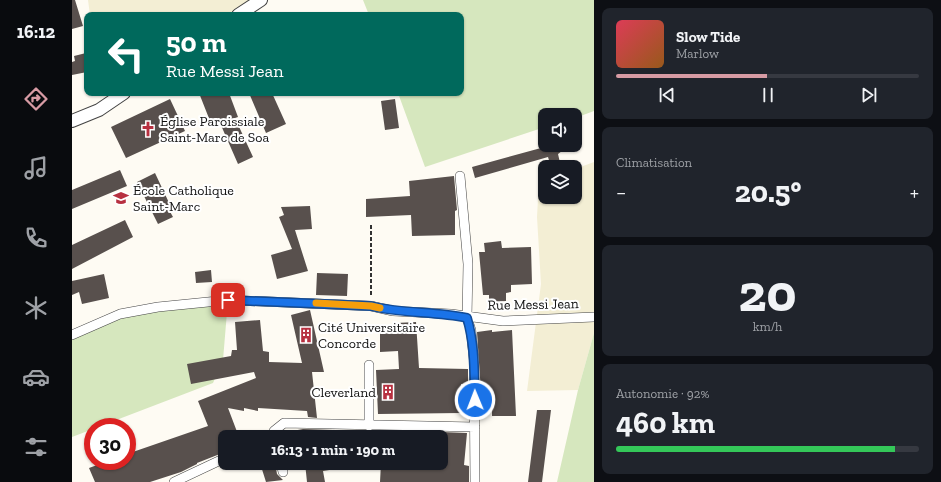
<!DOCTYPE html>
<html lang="fr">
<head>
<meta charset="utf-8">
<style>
	body { margin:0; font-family:"Zilla Slab",serif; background:#20242c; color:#f1f3f6; height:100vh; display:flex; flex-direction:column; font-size:15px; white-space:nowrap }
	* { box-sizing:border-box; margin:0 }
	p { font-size:13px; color:#9ea1a6 }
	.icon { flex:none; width:22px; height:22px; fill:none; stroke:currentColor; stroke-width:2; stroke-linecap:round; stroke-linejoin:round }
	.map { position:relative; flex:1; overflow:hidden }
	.side { display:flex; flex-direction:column; gap:8px; padding:8px; background:#0d0f14; width:347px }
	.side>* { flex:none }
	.banner { position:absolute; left:12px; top:12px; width:380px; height:84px; border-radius:8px; box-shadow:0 1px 3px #0004; background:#00695c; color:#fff; overflow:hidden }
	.buttons { position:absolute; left:466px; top:108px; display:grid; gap:8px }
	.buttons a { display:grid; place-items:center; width:44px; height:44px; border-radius:8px; background:#171b24; box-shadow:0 1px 3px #0004; font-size:20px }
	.speed { position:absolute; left:12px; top:418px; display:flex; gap:8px; font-size:20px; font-weight:700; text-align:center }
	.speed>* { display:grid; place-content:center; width:52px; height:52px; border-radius:50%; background:#171b24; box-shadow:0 1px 3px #0004; line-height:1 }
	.speed .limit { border:6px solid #d22; background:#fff; color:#111 }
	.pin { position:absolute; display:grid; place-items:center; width:34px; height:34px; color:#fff; margin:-17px; border-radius:8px; box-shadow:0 2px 6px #0006 }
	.me { position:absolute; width:44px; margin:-22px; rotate:359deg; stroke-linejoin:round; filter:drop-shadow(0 0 3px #0008) }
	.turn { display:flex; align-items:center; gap:14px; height:84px; padding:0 16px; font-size:18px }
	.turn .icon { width:52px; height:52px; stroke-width:2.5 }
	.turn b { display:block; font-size:28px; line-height:34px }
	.big { font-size:30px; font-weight:700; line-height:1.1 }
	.side .card { flex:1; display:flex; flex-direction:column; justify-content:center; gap:6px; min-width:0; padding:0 14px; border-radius:8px; background:#20242c }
	.side .dial { align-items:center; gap:0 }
	.dial b { font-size:52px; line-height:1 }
	.song { display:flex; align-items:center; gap:12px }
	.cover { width:48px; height:48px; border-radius:6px; background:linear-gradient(135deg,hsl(350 70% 55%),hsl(30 70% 35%)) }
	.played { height:4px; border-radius:2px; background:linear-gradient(90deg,#d79ba4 50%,#363941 50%) }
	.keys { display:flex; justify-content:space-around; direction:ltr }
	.heat { display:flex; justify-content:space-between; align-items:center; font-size:22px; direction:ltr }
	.charge { height:6px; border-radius:3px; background:linear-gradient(90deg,#34c759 92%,#363941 0) }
	.trip { position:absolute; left:146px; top:430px; width:230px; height:40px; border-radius:8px; background:#171b24; box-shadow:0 1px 3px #0004; font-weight:700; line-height:40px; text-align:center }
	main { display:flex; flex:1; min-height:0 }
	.dock { display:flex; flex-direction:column; width:72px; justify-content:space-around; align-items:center; background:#090b0e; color:#9ea1a6 }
	.dock .icon { width:28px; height:28px }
	.dock .active { color:#d79ba4 }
	.dock b { font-size:18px; color:#f1f3f6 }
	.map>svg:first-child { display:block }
	.farmland { fill:#f3eed4 }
	.green { fill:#d6e7be }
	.building { fill:#58504d }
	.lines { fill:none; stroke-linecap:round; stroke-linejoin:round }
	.minor-casing { stroke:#434343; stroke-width:10 }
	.tertiary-casing { stroke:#434343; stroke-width:14 }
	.path { stroke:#323232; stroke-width:2; stroke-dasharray:4 2; stroke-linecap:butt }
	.minor { stroke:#fff; stroke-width:9 }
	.tertiary { stroke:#fff; stroke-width:12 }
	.route-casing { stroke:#114b97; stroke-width:10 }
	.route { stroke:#1a73e8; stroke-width:7 }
	.slow { stroke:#f59e0b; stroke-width:7 }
	.labels { text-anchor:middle; stroke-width:4; stroke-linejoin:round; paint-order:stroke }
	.poi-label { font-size:14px; fill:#101010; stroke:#fff; text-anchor:start }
	.street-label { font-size:14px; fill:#101010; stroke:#fff }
</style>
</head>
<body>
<main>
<nav class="dock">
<b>16:12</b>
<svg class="icon active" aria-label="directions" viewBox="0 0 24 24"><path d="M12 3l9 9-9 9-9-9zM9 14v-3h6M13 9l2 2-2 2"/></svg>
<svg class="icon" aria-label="music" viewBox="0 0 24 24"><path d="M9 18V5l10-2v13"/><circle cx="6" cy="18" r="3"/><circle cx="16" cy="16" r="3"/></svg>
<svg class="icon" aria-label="phone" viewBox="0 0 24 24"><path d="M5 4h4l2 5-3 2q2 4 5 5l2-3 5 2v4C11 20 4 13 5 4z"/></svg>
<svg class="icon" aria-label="climate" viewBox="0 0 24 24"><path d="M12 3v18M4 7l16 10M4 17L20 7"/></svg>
<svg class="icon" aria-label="car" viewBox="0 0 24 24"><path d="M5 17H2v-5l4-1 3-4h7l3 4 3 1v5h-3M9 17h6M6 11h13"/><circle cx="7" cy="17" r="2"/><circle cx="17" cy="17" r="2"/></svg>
<svg class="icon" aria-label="filters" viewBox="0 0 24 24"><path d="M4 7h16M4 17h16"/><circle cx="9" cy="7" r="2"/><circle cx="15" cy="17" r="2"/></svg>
</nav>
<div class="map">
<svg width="522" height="482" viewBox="0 0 522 482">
	<rect width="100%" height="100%" fill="#fefbf3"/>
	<path class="farmland" d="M16,0H189L166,15H18Z
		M522,162V333L506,390L455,391L469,284L465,217L467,180L473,178V197H503V169Z"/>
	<path class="green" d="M291,0H522V111L503,118V115H473V127L353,167L326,93H389V15H297Z
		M156,300L151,360L141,383L26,427H21V429L0,437V335L48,314Z
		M522,333V482H485L506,390Z"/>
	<path class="building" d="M0,0H3L11,26L0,29Z
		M14,53L15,72L0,75V62L3,61L2,56Z
		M127,93H157L166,117L163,118L181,157L166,164L148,123L140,126Z
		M177,93H200L214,124L194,133Z
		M98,99L113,131L54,158L39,127Z
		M323,99L327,128L313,130L309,101Z
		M480,145H498L486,154L489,167H479L476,157L403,178L400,167Z
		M48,170L55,186L0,209V190Z
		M83,173L99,207L96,208L101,217L86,224L65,182Z
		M382,176L385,210L383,211V235L340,236L339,215L294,217V199L338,196L337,181Z
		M238,206L240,229L223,230L236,271L205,279L199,255L220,249L207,217L212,215L209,207Z
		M53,220L61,237L0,269V245Z
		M429,241L430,248L459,247L460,284L439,285V292L434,293V301L417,302V295H411L407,252H413L412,243Z
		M139,270L140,282L124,283L123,272Z
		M245,273L276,274L275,296L244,295Z
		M32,274L37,298L10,304L7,292L0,295V281Z
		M238,310L252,372H240L245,418L236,417L235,411L186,408V411L172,408V411L156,408L167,437H153V452L125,463V464L109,472L78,482H23L17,468L36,461H55V454L136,426L126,401L184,378L182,372L119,384L115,364L159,356L160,350H165L163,322L188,320L191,351L197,352V362L230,363L219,315Z
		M344,322L347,368L396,369V384H389V413L306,414L304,370L327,369L326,351L308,352V330L324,329V323Z
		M420,330V332L440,330L444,416H420V407L410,408L405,332Z
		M465,410H479L470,482H456Z
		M231,429L264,430L265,437H216L215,432Z
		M369,432L395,433L392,465L397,466V482H308L309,463H369Z
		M188,463H203L205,474L211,480L194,482Z
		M233,463H270V468L251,471L253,482H235Z"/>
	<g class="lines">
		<g class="minor-casing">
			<path id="minor" d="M388,176L396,264L395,318L399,330L402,360L403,482
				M0,335L48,314L86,307L156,300L299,306L321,311L379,314L431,321L522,317
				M297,426V365
				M204,437L202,431L212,423L403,427
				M209,463L211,472
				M102,482L153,458"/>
		</g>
		<g class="tertiary-casing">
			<path id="tertiary" d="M166,15L189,0
				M0,121L27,110L52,93"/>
		</g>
		<path class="path" d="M299,225V297"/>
		<use href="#minor" class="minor"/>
		<use href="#tertiary" class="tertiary"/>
	</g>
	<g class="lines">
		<g class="route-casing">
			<path id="route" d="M156,300L299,306C331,314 363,311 395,318C403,345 402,372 403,400"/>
		</g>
		<use href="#route" class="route"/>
		<path class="slow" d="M244,303L299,306L308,308"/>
	</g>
	<defs>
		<g id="church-bare" transform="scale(1.2)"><path d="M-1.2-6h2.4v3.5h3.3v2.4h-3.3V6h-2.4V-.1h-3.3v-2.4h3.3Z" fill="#b73040" stroke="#fff" stroke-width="2.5" paint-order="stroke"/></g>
		<g id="school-bare" transform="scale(1.2)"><path d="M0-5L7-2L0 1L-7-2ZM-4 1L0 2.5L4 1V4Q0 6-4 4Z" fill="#b73040" stroke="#fff" stroke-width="2.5" paint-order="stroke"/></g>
		<g id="building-bare" transform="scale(1.2)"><path d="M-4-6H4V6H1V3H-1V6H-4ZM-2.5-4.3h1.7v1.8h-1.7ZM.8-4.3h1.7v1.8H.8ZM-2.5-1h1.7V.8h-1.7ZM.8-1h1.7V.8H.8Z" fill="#b73040" stroke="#fff" stroke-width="2.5" paint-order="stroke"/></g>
	</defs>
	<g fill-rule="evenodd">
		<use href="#church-bare" x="76" y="129"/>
		<use href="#school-bare" x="49" y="198"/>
		<use href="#building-bare" x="234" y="335"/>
		<use href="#building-bare" x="316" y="392"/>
	</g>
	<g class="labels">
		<g class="poi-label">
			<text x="88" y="126">Église Paroissiale<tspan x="88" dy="16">Saint-Marc de Soa</tspan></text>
			<text x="61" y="195">École Catholique<tspan x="61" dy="16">Saint-Marc</tspan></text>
			<text x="246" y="332">Cité Universitaire<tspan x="246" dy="16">Concorde</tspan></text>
			<text x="304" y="397" text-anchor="end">Cleverland</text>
		</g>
		<g class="street-label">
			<text transform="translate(461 304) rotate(-1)" y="5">Rue Messi Jean</text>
		</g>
	</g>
</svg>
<div class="buttons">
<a><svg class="icon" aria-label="sound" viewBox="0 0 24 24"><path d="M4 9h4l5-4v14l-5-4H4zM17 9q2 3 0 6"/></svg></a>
<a><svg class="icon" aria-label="layers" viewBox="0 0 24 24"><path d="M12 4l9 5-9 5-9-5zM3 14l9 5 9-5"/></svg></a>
</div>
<div class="speed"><div class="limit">30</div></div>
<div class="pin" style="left:156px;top:300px;background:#d93025"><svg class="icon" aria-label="arrive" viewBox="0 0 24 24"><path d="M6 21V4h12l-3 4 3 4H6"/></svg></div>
<svg class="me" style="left:403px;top:400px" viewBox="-20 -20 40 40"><circle r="17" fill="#1a73e8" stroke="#fff" stroke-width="3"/><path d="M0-11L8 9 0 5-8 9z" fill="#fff"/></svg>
<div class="trip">16:13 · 1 min · 190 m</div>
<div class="banner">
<div class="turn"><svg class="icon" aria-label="left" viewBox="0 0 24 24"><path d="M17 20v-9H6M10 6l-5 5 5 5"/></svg><div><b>50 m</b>Rue Messi Jean</div></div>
</div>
</div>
<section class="side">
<div class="card">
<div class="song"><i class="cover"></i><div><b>Slow Tide</b><p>Marlow</p></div></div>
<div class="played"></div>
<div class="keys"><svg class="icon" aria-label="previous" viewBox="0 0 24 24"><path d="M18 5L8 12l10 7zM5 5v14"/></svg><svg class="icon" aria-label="pause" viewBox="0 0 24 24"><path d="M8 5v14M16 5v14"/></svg><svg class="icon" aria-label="next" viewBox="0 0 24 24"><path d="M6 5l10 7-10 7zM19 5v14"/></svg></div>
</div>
<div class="card"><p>Climatisation</p>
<div class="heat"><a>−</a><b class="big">20.5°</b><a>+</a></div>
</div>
<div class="card dial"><b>20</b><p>km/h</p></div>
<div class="card"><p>Autonomie · 92%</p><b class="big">460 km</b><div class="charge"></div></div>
</section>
</main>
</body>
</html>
